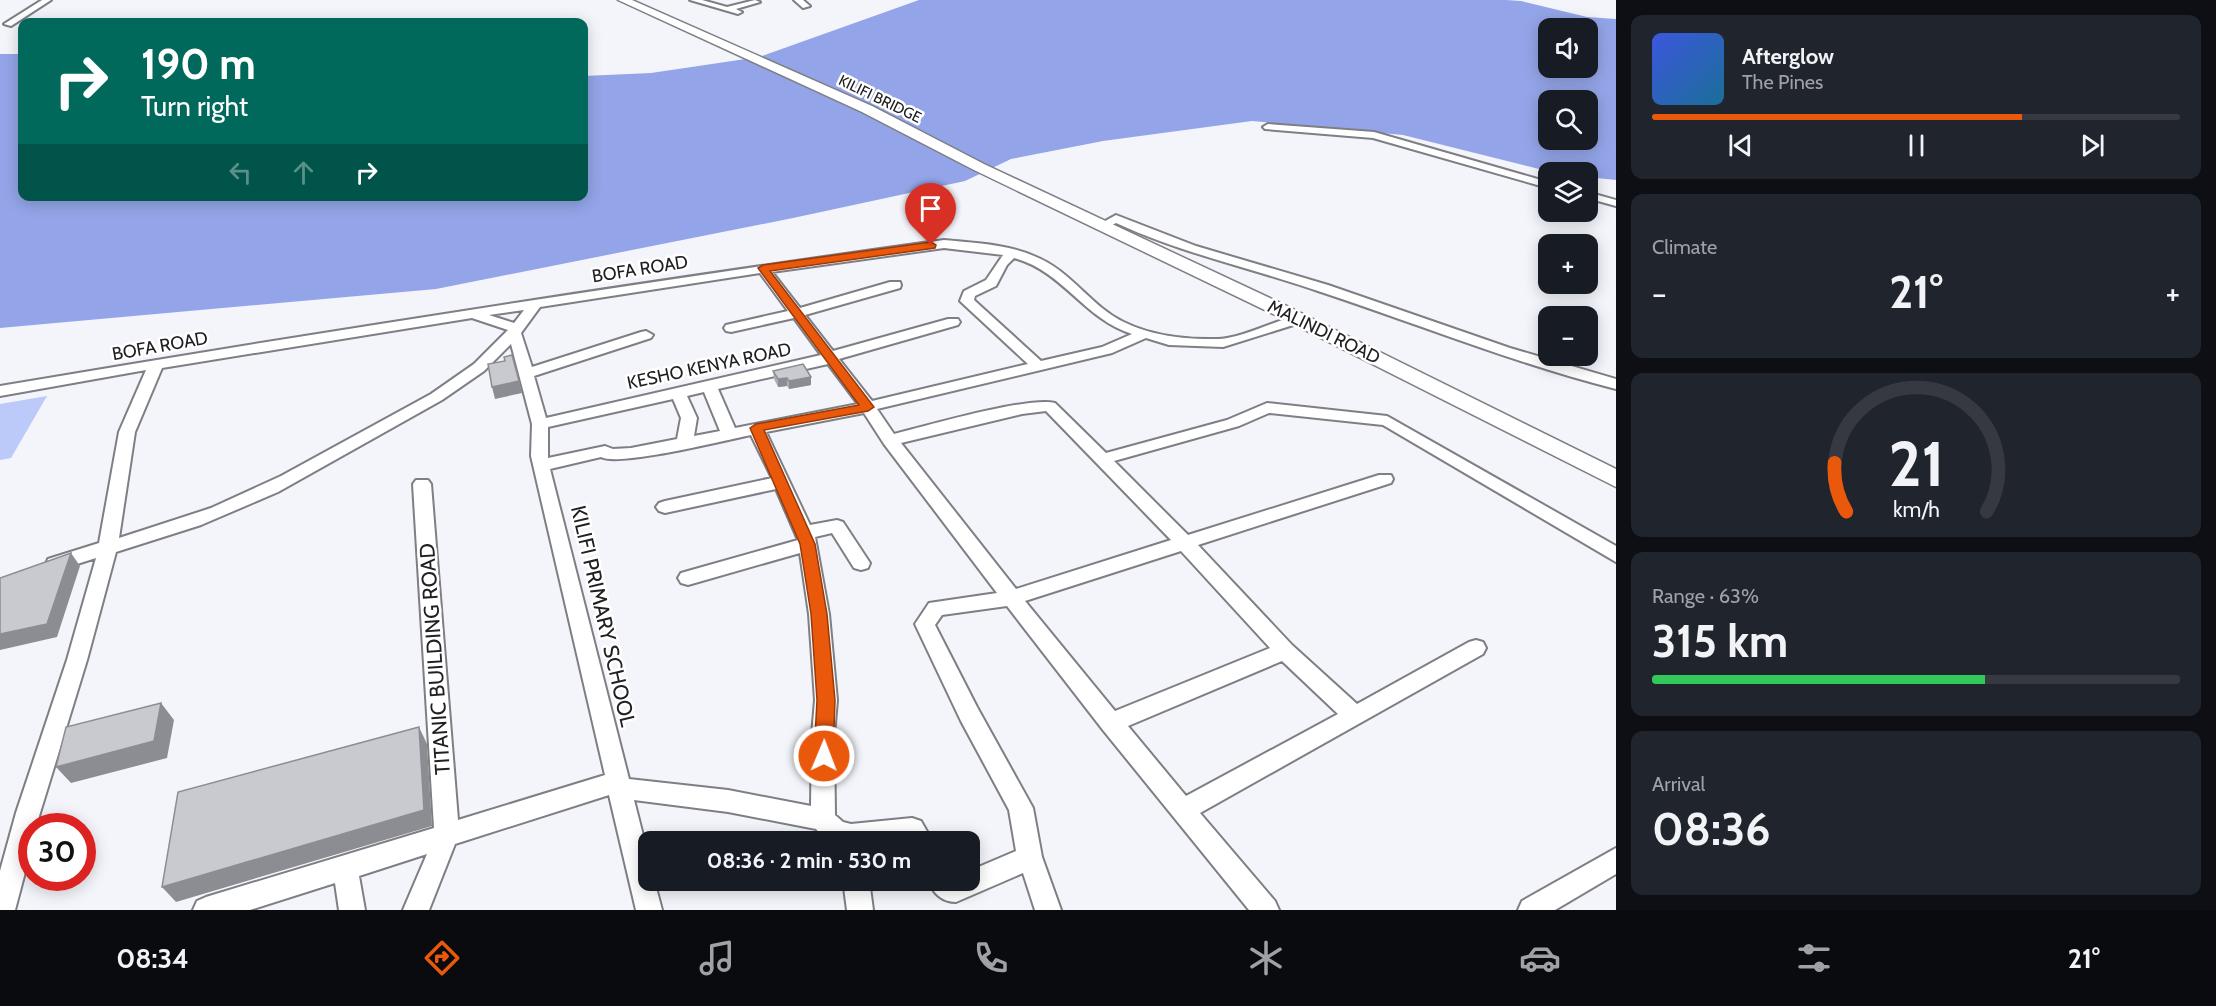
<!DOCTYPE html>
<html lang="en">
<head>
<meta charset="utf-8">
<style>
	body { margin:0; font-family:Cabin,sans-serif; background:#20242c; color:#f1f3f6; height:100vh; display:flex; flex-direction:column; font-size:22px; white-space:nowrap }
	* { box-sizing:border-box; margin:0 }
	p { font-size:20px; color:#9ea1a6 }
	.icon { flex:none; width:33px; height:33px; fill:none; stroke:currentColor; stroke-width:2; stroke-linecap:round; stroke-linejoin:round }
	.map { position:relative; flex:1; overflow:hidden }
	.details { display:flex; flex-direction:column; gap:15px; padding:15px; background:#0d0f14; width:600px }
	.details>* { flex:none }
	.top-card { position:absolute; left:18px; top:18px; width:570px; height:183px; border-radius:12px; box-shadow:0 3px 15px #0003; background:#00695c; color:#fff; overflow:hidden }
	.tools { position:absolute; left:1538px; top:18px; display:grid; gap:12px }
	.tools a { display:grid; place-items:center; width:60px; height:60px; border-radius:12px; background:#171b24; box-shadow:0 3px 15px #0003; font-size:30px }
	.speed { position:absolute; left:18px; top:813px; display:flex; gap:12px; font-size:30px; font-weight:700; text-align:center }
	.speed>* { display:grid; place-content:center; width:78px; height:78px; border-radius:50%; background:#171b24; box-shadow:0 3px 15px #0003; line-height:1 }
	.speed .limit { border:9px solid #d22; background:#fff; color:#111 }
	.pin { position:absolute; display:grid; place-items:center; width:51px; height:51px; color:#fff; margin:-62px -26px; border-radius:50% 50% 50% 0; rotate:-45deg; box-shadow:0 0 6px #0007 }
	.pin .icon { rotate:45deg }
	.me { position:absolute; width:66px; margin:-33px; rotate:1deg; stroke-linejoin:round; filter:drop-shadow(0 0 4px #0008) }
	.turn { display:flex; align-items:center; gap:21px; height:126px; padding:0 24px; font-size:27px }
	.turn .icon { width:78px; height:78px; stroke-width:2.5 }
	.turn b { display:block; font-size:42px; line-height:51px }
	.lanes { display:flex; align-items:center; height:57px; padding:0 24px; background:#0003; justify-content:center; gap:30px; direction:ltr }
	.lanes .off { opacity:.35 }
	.big { font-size:45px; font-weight:800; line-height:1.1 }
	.details .widget { flex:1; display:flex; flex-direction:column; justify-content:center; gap:9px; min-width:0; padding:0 21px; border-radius:12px; background:#20242c }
	.details .dial { align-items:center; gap:0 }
	.dial svg { height:156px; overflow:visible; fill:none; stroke:#363941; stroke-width:7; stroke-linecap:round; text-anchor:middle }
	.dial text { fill:#f1f3f6; stroke:none }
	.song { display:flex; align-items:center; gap:18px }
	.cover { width:72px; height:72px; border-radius:9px; background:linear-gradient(135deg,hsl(230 70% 55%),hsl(200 70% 35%)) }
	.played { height:6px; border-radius:3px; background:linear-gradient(90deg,#ea580c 70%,#363941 70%) }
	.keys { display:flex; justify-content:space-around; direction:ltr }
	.heat { display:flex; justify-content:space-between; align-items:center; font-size:33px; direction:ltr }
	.charge { height:9px; border-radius:4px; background:linear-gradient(90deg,#34c759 63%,#363941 0) }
	.trip { position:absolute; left:638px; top:831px; width:342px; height:60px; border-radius:12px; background:#171b24; box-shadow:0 3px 15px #0003; font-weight:800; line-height:60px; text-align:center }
	.dock { display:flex; height:96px; justify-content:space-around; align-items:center; background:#090b0e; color:#9ea1a6 }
	.dock .icon { width:42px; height:42px }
	.dock .on { color:#ea580c }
	.dock b { font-size:27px; color:#f1f3f6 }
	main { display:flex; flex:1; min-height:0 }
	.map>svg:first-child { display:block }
	.green { fill:#bccafa }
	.water { fill:#93a5e8; fill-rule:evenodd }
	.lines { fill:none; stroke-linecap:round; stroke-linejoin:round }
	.minor-casing { stroke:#7d7f85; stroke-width:4 }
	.highway-casing { stroke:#7d7f85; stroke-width:3 }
	.minor { fill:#fff; fill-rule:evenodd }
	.highway { fill:#fff; fill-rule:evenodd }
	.wall { fill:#acaeb3 }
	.shaded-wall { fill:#8c8d92 }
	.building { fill:#c8cad0; stroke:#8c8d92; stroke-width:1.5 }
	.route { fill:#ea580c; stroke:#983908; stroke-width:1.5 }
	.labels { text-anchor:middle; stroke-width:5; stroke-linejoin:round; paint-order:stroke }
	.far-street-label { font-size:15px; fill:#202023; stroke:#fff }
	.street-label { font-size:18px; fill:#202023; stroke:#fff }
	.near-street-label { font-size:21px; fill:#202023; stroke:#fff }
</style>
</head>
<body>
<main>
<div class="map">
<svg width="1616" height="910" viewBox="0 0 1616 910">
	<rect width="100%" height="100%" fill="#f3f5fb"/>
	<path class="green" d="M47,396L11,458L0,460V404Z"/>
	<path class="water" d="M919,0H1506L1521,1L1587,17L1616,19V180L1587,177V172H1551L1403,135L1252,121L1103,141L1011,159L965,181L793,218L436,289L0,328V54H22V196H584V76L651,73L759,57ZM1548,28H1587V68H1548ZM1548,100H1587V140H1548Z"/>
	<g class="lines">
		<g class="minor-casing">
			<path id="minor" d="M42,0H51L11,26L4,24Z
				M690,0H702L727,7L755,0L760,2L736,9L742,12L738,14Z
				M794,0H803L810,6L803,8Z
				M1268,124L1374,132L1548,182V188L1373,138L1265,129L1263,127Z
				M1587,192L1616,200V206L1587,198Z
				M1116,215L1196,246L1328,285L1510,348L1616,379V389C1514,363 1418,324 1318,291C1251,268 1181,253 1116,223L1104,229L1098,225Z
				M944,240C974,243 1006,244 1034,256C1062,267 1079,289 1102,308C1133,334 1180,340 1219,339C1241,338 1275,321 1298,315L1305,319L1303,322L1223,347L1169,345L1146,338L1112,353L877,409L894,434C926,426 1029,396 1055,403L1106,453L1227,420L1267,403L1387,416L1616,546V562L1383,425L1269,413L1239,426L1114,461L1188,535L1379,475H1391L1393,479L1391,483L1198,545L1292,645L1357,704L1469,642L1476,640L1483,642L1486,648L1483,654L1200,813L1275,901L1279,910H1249L1103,730L1007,606L942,615L935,625L977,707L1033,808L1042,857L1061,910H1035L1023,873L956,902C942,902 933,893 928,880H969V871L1016,851L1009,810L961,721L915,624L929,603L997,593L884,444L864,413L766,432L810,525L837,520L843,522L870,563L868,568L861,570L854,568L832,533L815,537L829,614L837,700L834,735L835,815L843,822L851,824L912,818L921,821L933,842H832L822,836L816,829L728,812L634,800L648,855V880H654L662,910H636L609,795L455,844L429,910H403L427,854L359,876L365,910H339L335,883L250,910H193L197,901L206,897L434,828L413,484L416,480H428L431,484L458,820L605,775L531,456L532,424L511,344L484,371L442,400L278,492L201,525L116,552L87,660L36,826H32V846L15,910H0V871L16,813L67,660L96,558L55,571L48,569L46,564L48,559L99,543L119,432L146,370L0,396V386C314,333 628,284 944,240ZM944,248L1003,255L986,280L964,291L960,301L1028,364L872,401L839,359L958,325L960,322L958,319H948L833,351L805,315L900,288L901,285L900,282H890L800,308L772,272ZM1014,258C1063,271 1084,319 1132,334L1102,347L1041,361L974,300L975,296L996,286L1007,265ZM760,273L788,311L726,325L724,328L726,331L731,332L794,318L821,355L546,418L534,376L651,338L653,335L646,331L641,332L532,367L521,333L540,307ZM524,310L514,323L489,315ZM472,318L508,330L474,364L431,394L281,476L211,508L119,538L135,432L162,368ZM828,364L858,404L735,428L718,389ZM704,392L720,431L694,436L697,418L687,396ZM673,399L681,418L677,439L631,448L613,449L605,446L548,458V427ZM1046,411L1171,540L1016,589L901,443L1022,414ZM751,435L772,478L665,501L659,503L656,507L659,511L665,513L776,489L798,540L681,573L678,578L681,583L688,585L800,553L809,614L815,700L812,735L811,806L728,790L629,779L550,469L601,457C618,467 726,440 751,435ZM1181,551L1270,648L1115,711L1025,601ZM1282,661L1338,714L1186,796L1128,726Z
				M1616,848V874L1555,910H1518L1522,901Z
				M843,880H869L873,910H847Z"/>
		</g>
		<g class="highway-casing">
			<path id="highway" d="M618,0H632L872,106L984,164L1287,306L1616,469V487L1273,314L974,170L862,112Z"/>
		</g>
		<use href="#minor" class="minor"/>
		<use href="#highway" class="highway"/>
	</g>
	<path class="wall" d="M773,371L811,385L789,389L787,386L778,387L774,379Z"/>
	<path class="shaded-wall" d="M811,377V385L789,389V381Z
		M787,378V386L778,387V379Z
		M519,381L522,393L495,399L492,387Z
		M71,553L80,566L57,637L0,650V634Z
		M161,703L174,720L167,758L71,783L56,767Z
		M419,727L427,744L432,826L176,902L162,887Z"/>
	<path class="building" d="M512,355L519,381L492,387L488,364L505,361L504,357Z
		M803,364L811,377L789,381L787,378L778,379L773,371Z
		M71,553L47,624L0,634V578Z
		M161,703L154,741L56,767L66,727Z
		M419,727L424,810L162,887L178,792Z"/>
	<path class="route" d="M931,242L936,245L935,248L770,271L874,407L868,411L764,430L815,544L827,614L835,700L833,756L830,762L824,764L817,762L814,756L817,700L811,614L800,544L750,428L756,424L859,405L758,268L763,265Z"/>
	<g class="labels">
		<g class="far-street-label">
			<text transform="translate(880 99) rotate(26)" y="5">KILIFI BRIDGE</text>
		</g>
		<g class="street-label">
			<text transform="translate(640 269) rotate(-9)" y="6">BOFA ROAD</text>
			<text transform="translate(1324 332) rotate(26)" y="6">MALINDI ROAD</text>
			<text transform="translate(160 346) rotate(-10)" y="6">BOFA ROAD</text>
			<text transform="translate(709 366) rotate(-12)" y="6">KESHO KENYA ROAD</text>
		</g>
		<g class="near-street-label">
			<text transform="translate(603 616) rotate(77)" y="7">KILIFI PRIMARY SCHOOL</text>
			<text transform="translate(435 659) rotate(-94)" y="7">TITANIC BUILDING ROAD</text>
		</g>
	</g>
</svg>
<div class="tools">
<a><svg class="icon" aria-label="sound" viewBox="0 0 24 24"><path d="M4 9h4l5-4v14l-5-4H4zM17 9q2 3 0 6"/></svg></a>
<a><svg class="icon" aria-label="search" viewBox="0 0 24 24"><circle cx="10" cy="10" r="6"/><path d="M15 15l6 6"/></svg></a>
<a><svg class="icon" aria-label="layers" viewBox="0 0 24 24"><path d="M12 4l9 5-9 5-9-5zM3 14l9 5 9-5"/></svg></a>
<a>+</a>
<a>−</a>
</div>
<div class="speed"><div class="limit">30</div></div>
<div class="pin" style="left:931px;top:245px;background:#d93025"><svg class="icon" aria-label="arrive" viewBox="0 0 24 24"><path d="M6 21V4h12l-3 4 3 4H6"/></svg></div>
<svg class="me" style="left:824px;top:756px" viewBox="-20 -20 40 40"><circle r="17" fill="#ea580c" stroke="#fff" stroke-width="3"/><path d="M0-11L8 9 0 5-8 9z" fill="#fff"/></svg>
<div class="trip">08:36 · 2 min · 530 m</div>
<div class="top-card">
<div class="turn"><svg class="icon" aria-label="right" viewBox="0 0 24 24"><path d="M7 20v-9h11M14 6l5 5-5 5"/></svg><div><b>190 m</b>Turn right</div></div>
<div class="lanes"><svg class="icon off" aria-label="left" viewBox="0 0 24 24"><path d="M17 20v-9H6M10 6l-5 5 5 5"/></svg><svg class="icon off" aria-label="ahead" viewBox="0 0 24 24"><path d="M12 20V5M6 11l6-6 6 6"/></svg><svg class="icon" aria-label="right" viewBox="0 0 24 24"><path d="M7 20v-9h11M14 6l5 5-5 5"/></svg></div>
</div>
</div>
<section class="details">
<div class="widget">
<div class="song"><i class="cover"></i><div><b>Afterglow</b><p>The Pines</p></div></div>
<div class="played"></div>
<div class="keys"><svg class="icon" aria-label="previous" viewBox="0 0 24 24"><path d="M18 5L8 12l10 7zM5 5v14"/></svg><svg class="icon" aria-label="pause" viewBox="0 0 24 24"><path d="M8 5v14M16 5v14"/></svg><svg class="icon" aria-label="next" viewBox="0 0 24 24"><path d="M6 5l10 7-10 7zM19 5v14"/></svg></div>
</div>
<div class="widget"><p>Climate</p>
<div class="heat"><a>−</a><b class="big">21°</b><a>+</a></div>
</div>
<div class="widget dial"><svg viewBox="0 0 100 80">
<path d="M14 69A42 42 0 1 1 86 69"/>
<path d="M14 69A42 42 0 0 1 8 44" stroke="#ea580c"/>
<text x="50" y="56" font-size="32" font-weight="700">21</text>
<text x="50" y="72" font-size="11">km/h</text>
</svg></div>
<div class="widget"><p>Range · 63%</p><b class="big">315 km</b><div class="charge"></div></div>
<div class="widget"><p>Arrival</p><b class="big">08:36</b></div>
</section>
</main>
<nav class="dock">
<b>08:34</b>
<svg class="icon on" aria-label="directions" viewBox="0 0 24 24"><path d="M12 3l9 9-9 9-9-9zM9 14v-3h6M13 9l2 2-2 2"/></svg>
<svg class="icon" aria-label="music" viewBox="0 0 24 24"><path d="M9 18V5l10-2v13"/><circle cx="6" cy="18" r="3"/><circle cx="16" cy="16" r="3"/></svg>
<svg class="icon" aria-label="phone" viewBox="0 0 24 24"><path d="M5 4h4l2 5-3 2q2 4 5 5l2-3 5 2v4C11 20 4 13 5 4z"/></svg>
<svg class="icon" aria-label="climate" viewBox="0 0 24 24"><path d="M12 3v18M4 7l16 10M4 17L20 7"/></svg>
<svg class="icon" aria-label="car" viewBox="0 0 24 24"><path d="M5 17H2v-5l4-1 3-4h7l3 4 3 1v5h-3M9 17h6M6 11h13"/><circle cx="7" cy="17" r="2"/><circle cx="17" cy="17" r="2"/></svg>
<svg class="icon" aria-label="filters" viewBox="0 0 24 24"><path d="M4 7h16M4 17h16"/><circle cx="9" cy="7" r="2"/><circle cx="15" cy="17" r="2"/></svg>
<b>21°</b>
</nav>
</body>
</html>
